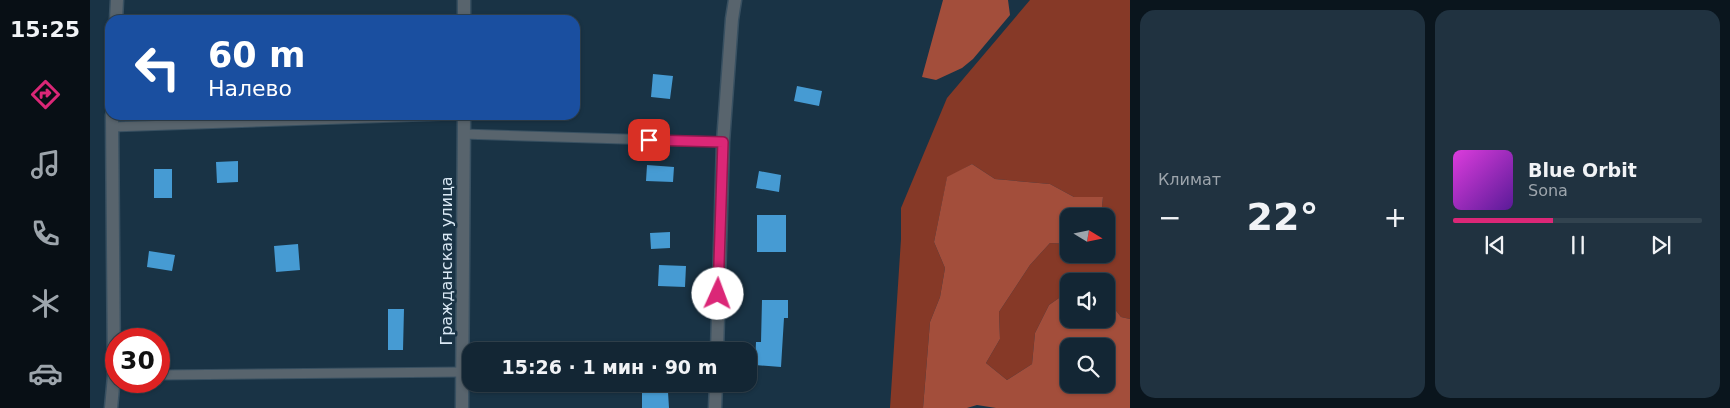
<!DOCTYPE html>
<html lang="ru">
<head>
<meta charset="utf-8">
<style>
	body { margin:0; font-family:"DejaVu Sans",sans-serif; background:#203240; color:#f1f3f6; height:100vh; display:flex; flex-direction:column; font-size:19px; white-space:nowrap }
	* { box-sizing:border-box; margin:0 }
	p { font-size:16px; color:#9da5ac }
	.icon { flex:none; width:28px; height:28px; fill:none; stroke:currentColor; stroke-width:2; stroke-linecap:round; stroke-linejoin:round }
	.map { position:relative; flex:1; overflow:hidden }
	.sheet { display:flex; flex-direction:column; gap:10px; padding:10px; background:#0a151d; width:600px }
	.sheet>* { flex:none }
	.guide { position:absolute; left:15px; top:15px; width:475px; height:105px; border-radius:15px; box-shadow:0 1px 4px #0004,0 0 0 1px #32434f; background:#1a4fa0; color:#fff; overflow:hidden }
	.needle { width:32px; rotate:100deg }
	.fabs { position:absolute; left:970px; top:208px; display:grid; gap:10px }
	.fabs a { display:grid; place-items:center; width:55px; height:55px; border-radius:10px; background:#132634; box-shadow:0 1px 4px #0004,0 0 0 1px #32434f; font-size:25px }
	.speed { position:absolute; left:15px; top:328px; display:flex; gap:10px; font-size:25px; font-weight:700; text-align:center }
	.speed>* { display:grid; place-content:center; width:65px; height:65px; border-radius:50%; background:#132634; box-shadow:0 1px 4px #0004,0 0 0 1px #32434f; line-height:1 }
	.speed .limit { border:8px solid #d22; background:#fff; color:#111 }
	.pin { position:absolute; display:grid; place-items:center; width:42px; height:42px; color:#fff; margin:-21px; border-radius:10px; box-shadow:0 2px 8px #0006 }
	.me { position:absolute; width:55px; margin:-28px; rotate:2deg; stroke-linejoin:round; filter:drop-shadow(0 0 4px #0008) }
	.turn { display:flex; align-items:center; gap:18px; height:105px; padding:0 20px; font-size:22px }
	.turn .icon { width:65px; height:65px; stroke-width:2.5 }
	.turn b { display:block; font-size:35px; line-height:42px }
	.big { font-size:38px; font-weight:700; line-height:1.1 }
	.sheet .widget { flex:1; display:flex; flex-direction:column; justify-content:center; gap:8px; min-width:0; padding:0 18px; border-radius:15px; background:#203240 }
	.song { display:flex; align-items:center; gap:15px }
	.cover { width:60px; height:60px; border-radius:8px; background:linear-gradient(135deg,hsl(300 70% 55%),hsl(270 70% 35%)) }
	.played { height:5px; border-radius:2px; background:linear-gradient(90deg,#db2777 40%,#32434f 40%) }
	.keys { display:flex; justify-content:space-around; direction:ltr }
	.heat { display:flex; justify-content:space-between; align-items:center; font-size:28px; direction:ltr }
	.sheet .tiles { flex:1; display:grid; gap:10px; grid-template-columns:repeat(2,1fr) }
	.trip { position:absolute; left:372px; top:342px; width:295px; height:50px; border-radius:15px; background:#132634; box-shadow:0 1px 4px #0004,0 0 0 1px #32434f; font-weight:700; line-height:50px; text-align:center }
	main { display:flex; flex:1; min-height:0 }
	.dock { display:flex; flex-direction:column; width:90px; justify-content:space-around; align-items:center; background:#080f15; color:#9da5ac }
	.dock .icon { width:35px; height:35px }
	.dock .on { color:#db2777 }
	.dock b { font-size:22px; color:#f1f3f6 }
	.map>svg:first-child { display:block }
	.green { fill:#863927 }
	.forest { fill:#a34e3b; fill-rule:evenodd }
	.building { fill:#469bd3 }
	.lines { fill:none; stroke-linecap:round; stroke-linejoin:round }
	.lane-casing { stroke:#385061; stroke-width:11 }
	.street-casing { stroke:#385061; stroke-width:15 }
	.lane { stroke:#58646d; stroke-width:9 }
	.street { stroke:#58646d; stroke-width:12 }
	.route-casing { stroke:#8e194d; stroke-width:12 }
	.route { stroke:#db2777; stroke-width:9 }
	.labels { text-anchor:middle; stroke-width:5; stroke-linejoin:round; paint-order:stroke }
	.street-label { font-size:16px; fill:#dae9f5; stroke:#193345 }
</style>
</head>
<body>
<main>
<nav class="dock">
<b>15:25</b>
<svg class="icon on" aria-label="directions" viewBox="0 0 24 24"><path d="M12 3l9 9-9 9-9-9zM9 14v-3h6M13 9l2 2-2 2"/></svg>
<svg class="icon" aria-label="music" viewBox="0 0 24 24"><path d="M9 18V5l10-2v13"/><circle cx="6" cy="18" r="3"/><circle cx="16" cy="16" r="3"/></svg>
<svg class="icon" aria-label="phone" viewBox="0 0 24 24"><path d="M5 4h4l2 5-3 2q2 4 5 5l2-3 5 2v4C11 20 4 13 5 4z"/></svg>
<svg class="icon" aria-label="climate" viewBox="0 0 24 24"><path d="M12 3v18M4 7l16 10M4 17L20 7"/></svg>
<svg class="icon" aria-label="car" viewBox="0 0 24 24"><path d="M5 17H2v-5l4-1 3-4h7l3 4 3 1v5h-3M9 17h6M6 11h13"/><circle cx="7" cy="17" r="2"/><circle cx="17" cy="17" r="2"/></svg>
</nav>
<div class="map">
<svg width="1040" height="408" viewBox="0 0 1040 408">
	<rect width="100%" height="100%" fill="#193345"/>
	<path class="green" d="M940,0H1040V319L1031,317L1016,298V281H979V291L959,305L945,333L942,364L917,380L896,363L910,339L909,312L940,265L960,243L979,244V254H1016V216H1011L1013,197H984L960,184L905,179L882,164L857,178L844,242L855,268L850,297L840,322L833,408H800L811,239V208L857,98Z"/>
	<path class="forest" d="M853,0H918L920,15L883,59L872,68L846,80L832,77Z
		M882,164L905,179L960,184L984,197H1013L1011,216H979V244L960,243L940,265L909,312L910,339L896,363L917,380L942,364L945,333L959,305L979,291V319H1016V298L1031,317L1040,319V408H906L887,405L877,408H833L840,322L850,297L855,268L844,242L857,177ZM979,346H1016V384H979Z"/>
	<path class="building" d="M563,74L583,76L580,99L561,97Z
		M707,86L732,91L729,106L704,101Z
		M148,161V182L127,183L126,162Z
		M557,165L584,167L583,182L556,181Z
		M64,169H82V198H64Z
		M669,171L691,175L689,192L666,188Z
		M667,215H696V252H667Z
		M580,232V248L561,249L560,233Z
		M208,244L210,270L186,272L184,246Z
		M59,251L85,255L82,271L57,267Z
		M569,265L596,266L595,287L568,286Z
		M672,300H698V318H694L691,367L665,365L666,342H671Z
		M298,309H314L313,350H298Z
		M578,392L579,408H552V393Z"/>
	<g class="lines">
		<g class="lane-casing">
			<path id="lane" d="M22,127L366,115
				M373,134L633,142
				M69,375L372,372"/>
		</g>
		<g class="street-casing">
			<path id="street" d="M26,20L27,0
				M374,20V0
				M627,351L633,142L642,19L645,0
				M21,408L24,376L22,115
				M372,408L374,115
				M625,408L626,384"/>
		</g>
		<use href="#lane" class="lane"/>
		<use href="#street" class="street"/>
	</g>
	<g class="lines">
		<g class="route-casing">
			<path id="route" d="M559,140L633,142L628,294"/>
		</g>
		<use href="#route" class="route"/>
	</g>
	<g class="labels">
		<g class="street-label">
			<text transform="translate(356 261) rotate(-90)" y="6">Гражданская улица</text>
		</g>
	</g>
</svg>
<div class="fabs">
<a><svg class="needle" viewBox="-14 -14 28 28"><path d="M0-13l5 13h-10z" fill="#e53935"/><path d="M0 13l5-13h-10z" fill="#9da5ac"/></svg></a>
<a><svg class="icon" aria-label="sound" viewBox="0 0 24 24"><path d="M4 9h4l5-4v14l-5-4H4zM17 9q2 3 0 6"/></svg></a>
<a><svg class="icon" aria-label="search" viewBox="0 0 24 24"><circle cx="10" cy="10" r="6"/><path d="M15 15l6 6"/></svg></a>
</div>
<div class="speed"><div class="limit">30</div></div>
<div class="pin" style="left:559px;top:140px;background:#d93025"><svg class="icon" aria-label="arrive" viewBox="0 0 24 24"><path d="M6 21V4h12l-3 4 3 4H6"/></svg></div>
<svg class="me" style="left:628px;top:294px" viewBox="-20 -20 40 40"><circle r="19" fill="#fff"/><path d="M0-13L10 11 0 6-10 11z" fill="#db2777"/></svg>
<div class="trip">15:26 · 1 мин · 90 m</div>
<div class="guide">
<div class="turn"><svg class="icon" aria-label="left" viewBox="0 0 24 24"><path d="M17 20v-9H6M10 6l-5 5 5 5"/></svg><div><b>60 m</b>Налево</div></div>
</div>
</div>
<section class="sheet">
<div class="tiles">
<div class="widget"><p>Климат</p>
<div class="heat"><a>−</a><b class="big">22°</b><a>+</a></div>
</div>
<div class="widget">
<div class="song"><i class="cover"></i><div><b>Blue Orbit</b><p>Sona</p></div></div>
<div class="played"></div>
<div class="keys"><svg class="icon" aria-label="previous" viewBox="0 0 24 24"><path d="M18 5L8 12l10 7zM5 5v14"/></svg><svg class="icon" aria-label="pause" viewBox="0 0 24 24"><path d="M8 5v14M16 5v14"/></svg><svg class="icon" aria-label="next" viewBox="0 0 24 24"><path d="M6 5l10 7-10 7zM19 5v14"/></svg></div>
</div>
</div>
</section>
</main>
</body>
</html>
